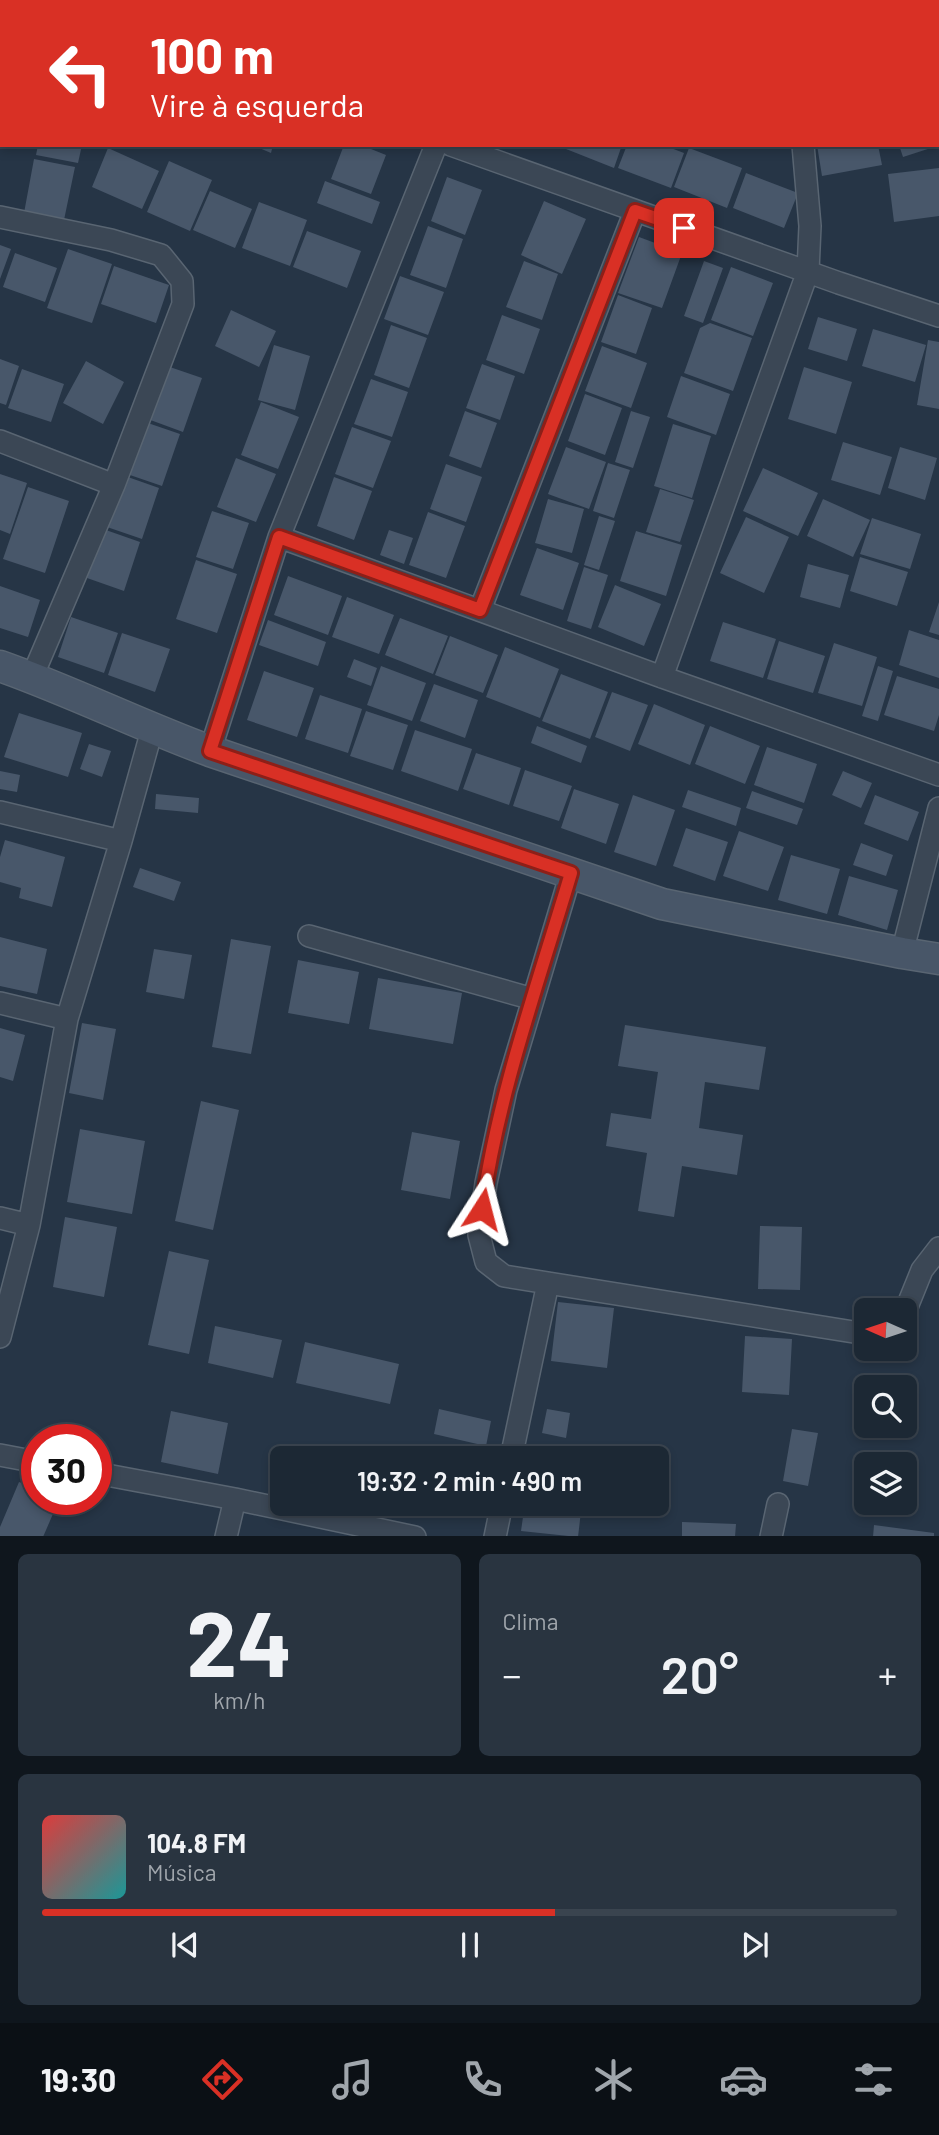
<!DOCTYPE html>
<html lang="pt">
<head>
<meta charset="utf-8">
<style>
	body { margin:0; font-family:Barlow,sans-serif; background:#293440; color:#f1f3f6; height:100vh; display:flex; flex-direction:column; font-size:26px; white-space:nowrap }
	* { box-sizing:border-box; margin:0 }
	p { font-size:23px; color:#a0a6ac }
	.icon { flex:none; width:38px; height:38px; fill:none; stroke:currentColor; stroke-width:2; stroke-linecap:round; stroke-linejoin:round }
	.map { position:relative; height:1536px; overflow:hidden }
	.sheet { display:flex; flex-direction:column; gap:18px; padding:18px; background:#0f161d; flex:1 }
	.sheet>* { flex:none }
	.hud { position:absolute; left:0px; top:0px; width:940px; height:147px; box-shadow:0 4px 10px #0003,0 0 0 2px #3a444f; background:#d93025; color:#fff; overflow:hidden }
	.needle { width:46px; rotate:273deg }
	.fabs { position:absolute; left:854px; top:1298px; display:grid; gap:14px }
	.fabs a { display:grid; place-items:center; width:63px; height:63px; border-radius:10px; background:#1c2834; box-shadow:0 4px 10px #0003,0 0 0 2px #3a444f; font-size:35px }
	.speed { position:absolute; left:21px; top:1424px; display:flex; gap:14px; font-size:35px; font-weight:700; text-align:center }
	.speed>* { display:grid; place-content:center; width:91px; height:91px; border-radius:50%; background:#1c2834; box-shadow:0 4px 10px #0003,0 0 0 2px #3a444f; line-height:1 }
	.speed .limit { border:10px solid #d22; background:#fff; color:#111 }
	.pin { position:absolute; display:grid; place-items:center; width:60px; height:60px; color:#fff; margin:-30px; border-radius:14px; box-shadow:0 4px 10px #0006 }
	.me { position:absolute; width:77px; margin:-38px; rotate:9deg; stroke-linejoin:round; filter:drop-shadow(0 0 5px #0008) }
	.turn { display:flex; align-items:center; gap:24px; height:147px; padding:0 35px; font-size:32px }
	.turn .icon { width:91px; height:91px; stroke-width:2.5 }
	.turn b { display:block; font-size:49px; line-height:60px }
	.big { font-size:52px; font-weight:600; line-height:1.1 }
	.sheet .widget { flex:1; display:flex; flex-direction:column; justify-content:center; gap:10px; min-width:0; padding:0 24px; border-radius:10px; background:#293440 }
	.sheet .dial { align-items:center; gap:0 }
	.dial b { font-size:91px; line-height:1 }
	.song { display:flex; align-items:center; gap:21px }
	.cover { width:84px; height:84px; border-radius:10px; background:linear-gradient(135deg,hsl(0 70% 55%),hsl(180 70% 35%)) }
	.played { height:7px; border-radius:4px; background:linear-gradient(90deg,#d93025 60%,#3a444f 60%) }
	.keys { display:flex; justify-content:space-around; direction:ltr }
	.heat { display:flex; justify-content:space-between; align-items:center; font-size:38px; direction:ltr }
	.sheet .tiles { flex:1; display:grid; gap:18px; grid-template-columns:1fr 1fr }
	.widget:last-child { grid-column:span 2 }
	.trip { position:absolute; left:270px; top:1446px; width:399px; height:70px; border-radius:10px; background:#1c2834; box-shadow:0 4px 10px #0003,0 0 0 2px #3a444f; font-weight:600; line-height:70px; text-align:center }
	.menu { display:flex; height:112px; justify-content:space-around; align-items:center; background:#0b1015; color:#a0a6ac }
	.menu .icon { width:49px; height:49px }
	.menu .current { color:#d93025 }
	.menu b { font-size:32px; color:#f1f3f6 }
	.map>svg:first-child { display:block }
	.building { fill:#48576a }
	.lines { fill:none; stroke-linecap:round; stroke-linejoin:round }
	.street-casing { stroke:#596572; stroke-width:24 }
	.secondary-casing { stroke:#596572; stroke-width:33 }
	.street { stroke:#3b4755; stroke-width:21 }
	.secondary { stroke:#485668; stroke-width:30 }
	.route-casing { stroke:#8d1f18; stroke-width:18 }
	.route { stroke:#d93025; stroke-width:12 }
</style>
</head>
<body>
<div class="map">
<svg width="939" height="1537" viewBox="0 0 939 1537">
	<rect width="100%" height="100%" fill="#263546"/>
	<path class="building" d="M38,145H82L78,163L36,155Z
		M252,145H273L271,153Z
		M344,145H361L386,155L371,194L331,179Z
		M562,145H622L614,168L561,147Z
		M627,145H663L684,153L671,188L618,168Z
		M817,145H878L882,165L822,176Z
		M899,145H937V146L903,157Z
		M108,148L159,171L142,209L92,187Z
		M689,148L742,168L727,208L674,187Z
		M34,159L75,167L64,220L24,213Z
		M169,161L212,180L190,231L147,212Z
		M939,168V216L894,222L888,174Z
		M746,173L798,193L784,228L733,208Z
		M447,177L482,190L465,235L431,221Z
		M325,181L380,202L372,224L317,203Z
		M210,191L252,209L235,248L193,230Z
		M544,201L586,219L562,274L521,255Z
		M259,202L307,220L290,266L242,248Z
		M428,226L463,239L446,288L410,275Z
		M307,231L361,251L347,288L293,267Z
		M639,237L682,253L662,308L618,293Z
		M0,245L11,249L0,279Z
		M68,249L112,264L92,323L47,308Z
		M15,253L57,268L45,302L3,287Z
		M524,261L558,274L542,320L506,307Z
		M704,261L723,268L703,323L684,316Z
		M114,266L169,285L156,323L101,304Z
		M731,267L773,283L753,336L711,320Z
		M400,276L444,292L428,335L384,319Z
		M618,295L652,308L636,354L601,342Z
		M231,310L276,331L259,367L215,346Z
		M502,315L540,329L524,374L486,360Z
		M818,317L857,329L847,361L808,349Z
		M710,323L752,338L733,391L684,373L700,328Z
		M391,325L427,338L409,388L374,375Z
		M873,329L926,345L915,382L862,366Z
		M928,340L939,342V409L917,405Z
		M274,345L310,356L295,410L258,400Z
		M602,346L647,363L631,408L585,391Z
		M0,359L19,366L6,405L0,403Z
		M86,361L124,382L103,424L63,403Z
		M482,364L515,376L500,420L466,408Z
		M164,365L202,378L183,432L145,418Z
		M804,367L852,382L836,434L788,419Z
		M22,369L64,384L51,422L8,408Z
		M681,376L730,394L716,435L667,417Z
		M371,379L408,392L392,437L354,424Z
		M585,394L622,408L605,455L568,441Z
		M261,402L299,417L278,469L241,455Z
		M465,411L497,423L481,468L449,456Z
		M631,411L650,417L633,468L615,462Z
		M145,422L180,434L162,486L127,474Z
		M673,424L711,436L692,498L654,486Z
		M352,427L391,441L373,488L335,474Z
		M843,442L892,457L880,495L831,480Z
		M566,447L606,462L589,509L548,494Z
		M900,447L937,458L925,500L888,488Z
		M236,458L276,474L256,522L217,507Z
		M608,463L630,470L614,518L593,511Z
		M446,464L482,477L466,522L430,509Z
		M763,468L818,493L798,536L743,511Z
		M0,474L27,483L10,534L0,530Z
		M125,476L159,488L142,539L107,527Z
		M334,477L372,491L354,540L317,526Z
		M28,487L69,501L45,573L3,559Z
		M660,489L694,500L680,542L646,532Z
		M548,499L584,509L572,553L535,543Z
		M823,499L870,520L853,557L807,536Z
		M212,511L249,523L233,569L196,557Z
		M428,512L465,526L446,578L409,565Z
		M599,516L615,521L599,570L584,565Z
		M746,517L789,537L764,593L720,573Z
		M872,518L921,534L910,569L860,554Z
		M103,529L140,542L124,591L87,578Z
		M389,530L413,538L404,564L380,555Z
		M636,531L682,545L666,596L620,581Z
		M537,548L579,563L563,610L520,595Z
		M860,557L908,572L897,606L850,591Z
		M196,560L237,574L217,633L176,619Z
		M808,564L849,575L840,608L800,597Z
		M584,567L608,575L591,629L567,621Z
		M288,576L342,596L328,635L274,615Z
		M615,585L661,604L644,646L598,627Z
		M0,586L40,600L28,637L0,628Z
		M347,597L394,615L379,654L332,637Z
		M939,602V635L929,632Z
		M71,617L118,633L104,673L58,657Z
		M400,618L448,636L433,674L385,655Z
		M268,620L326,642L318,666L259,645Z
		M723,622L776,639L763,678L710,661Z
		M909,630L939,640V678L899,665Z
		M122,633L170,649L155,692L108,675Z
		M450,636L498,655L483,693L435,675Z
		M779,641L825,656L813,693L767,679Z
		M834,643L877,657L862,706L818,693Z
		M505,647L559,669L540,718L486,697Z
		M354,659L377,668L371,686L347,677Z
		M381,666L426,683L412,721L367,705Z
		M878,666L893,671L878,721L862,716Z
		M264,671L314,688L297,737L247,720Z
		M561,674L608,692L590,739L542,721Z
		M897,676L939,689V715L934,731L884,715Z
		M434,684L478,700L465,738L420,721Z
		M612,692L648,705L630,751L595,737Z
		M320,695L362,709L348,753L305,739Z
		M654,704L705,725L690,765L638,744Z
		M366,711L408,725L393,770L350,756Z
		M19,713L82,733L68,777L4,757Z
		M537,726L587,746L581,763L531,743Z
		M710,726L760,746L745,784L695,764Z
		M415,730L472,749L458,791L401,771Z
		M89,744L111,751L102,777L80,769Z
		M767,747L817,764L804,803L754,785Z
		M476,753L521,768L509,805L463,789Z
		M525,770L572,786L559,821L513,806Z
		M0,771L20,775L17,792L0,789Z
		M843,771L872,783L861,808L832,795Z
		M574,789L619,804L606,844L561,828Z
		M688,790L741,808L736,826L682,807Z
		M752,791L803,809L797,825L746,808Z
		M156,794L199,798L198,813L155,809Z
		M633,795L675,810L656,866L614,852Z
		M875,795L919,812L908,841L864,824Z
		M686,828L728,842L715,881L673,866Z
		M739,831L784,847L768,891L723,876Z
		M5,840L65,857L52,907L19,898L21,888L0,882V857Z
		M861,843L893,855L886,876L853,865Z
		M791,855L840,869L827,914L778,900Z
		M140,868L181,882L174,901L133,887Z
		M849,876L898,890L887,930L838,915Z
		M0,937L47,949L37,994L0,986Z
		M231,939L271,946L251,1054L212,1047Z
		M154,949L192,955L184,999L146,992Z
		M298,960L359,972L349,1024L288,1013Z
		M378,978L462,993L453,1044L369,1029Z
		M82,1023L116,1029L103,1100L69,1093Z
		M625,1025L766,1047L759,1090L705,1082L699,1128L743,1135L737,1175L682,1166L674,1217L638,1211L647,1153L606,1146L611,1113L651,1119L658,1072L618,1066Z
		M0,1028L25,1035L13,1081L0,1077Z
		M201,1101L239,1110L213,1230L175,1221Z
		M80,1129L145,1141L132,1214L67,1202Z
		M412,1132L460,1141L450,1199L401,1190Z
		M65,1217L117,1227L104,1297L53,1287Z
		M760,1226L802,1227L800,1290L758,1289Z
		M169,1251L209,1260L189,1354L148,1345Z
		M558,1302L614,1308L607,1368L551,1361Z
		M215,1326L282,1340L273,1378L208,1363Z
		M745,1336L792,1339L789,1395L742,1392Z
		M305,1342L399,1364L390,1404L296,1383Z
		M439,1409L491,1421L486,1446L434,1434Z
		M547,1409L570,1413L566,1438L542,1433Z
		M171,1411L228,1423L218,1474L161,1462Z
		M792,1429L818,1433L808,1486L783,1481Z
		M19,1482L37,1489V1500H59L43,1537H0V1527Z
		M525,1503H582L578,1537L521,1531Z
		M682,1522L736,1524L735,1537H682Z
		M874,1525L934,1533V1537H873Z"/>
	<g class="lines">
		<g class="street-casing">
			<path id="street" d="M88,0L93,2
				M482,2L483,0
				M451,145L839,283L939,316
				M0,217L111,240L161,255L182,281L183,304L114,485L32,677
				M0,441L114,485
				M279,537L662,677L939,775
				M480,610L635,211
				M662,677L808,271L810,226L803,145
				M210,751L279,537L436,145
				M0,812L121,841
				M571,873L506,1090L486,1183L479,1235L486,1262L504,1276L866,1334
				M309,936L533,999
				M902,953L939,808
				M0,1003L67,1019
				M0,1218L29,1225
				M905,1312L922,1270L939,1248
				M0,1337L29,1225L67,1019L121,841L152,730
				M0,1455L37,1462
				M511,1458L548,1283
				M96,1473L235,1499L415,1537
				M226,1537L235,1499
				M495,1537L502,1503
				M771,1537L778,1504"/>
		</g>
		<g class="secondary-casing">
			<path id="secondary" d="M0,666C71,691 139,725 210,751L662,904L902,953L939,959"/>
		</g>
		<use href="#street" class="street"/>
		<use href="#secondary" class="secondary"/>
	</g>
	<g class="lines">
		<g class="route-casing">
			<path id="route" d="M482,1209C498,1094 538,984 571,873L210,751L279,537L480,610L635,211L684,228"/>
		</g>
		<use href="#route" class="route"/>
	</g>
</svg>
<div class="fabs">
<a><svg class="needle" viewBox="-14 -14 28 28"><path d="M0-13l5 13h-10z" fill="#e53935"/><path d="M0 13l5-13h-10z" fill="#a0a6ac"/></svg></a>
<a><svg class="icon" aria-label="search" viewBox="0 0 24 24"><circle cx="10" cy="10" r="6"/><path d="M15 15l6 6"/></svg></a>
<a><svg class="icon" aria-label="layers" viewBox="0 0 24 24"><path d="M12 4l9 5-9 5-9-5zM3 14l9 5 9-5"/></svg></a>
</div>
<div class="speed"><div class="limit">30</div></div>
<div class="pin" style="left:684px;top:228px;background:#d93025"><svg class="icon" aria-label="arrive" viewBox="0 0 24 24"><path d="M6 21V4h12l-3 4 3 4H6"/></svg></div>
<svg class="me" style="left:482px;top:1209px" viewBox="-20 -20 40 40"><path d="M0-17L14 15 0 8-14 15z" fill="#d93025" stroke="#fff" stroke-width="4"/></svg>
<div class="trip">19:32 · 2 min · 490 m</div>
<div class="hud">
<div class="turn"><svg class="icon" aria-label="left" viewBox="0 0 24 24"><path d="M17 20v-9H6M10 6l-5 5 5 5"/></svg><div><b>100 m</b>Vire à esquerda</div></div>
</div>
</div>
<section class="sheet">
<div class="tiles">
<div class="widget dial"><b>24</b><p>km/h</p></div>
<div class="widget"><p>Clima</p>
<div class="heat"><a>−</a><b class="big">20°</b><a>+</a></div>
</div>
<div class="widget">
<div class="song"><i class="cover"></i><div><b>104.8 FM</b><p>Música</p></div></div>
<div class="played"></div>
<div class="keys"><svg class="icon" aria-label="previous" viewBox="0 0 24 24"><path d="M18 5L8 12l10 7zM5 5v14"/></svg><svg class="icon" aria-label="pause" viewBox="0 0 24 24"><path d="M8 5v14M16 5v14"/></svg><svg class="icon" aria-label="next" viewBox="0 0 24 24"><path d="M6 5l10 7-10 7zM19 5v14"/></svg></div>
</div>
</div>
</section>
<nav class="menu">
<b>19:30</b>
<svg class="icon current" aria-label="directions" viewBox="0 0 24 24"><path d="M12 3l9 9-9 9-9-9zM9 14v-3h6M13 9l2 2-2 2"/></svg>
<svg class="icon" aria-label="music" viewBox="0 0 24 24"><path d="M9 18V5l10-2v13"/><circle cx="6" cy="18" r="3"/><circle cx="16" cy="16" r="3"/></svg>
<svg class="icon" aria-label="phone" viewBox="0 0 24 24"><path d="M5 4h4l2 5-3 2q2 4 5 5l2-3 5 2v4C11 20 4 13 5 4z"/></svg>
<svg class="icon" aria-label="climate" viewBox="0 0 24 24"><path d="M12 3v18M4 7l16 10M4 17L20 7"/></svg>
<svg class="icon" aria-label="car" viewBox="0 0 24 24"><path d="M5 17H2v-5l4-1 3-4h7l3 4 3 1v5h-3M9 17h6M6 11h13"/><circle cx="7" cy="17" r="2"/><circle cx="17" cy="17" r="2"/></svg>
<svg class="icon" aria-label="filters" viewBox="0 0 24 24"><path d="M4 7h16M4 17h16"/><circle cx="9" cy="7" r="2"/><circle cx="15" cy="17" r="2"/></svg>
</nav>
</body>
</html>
